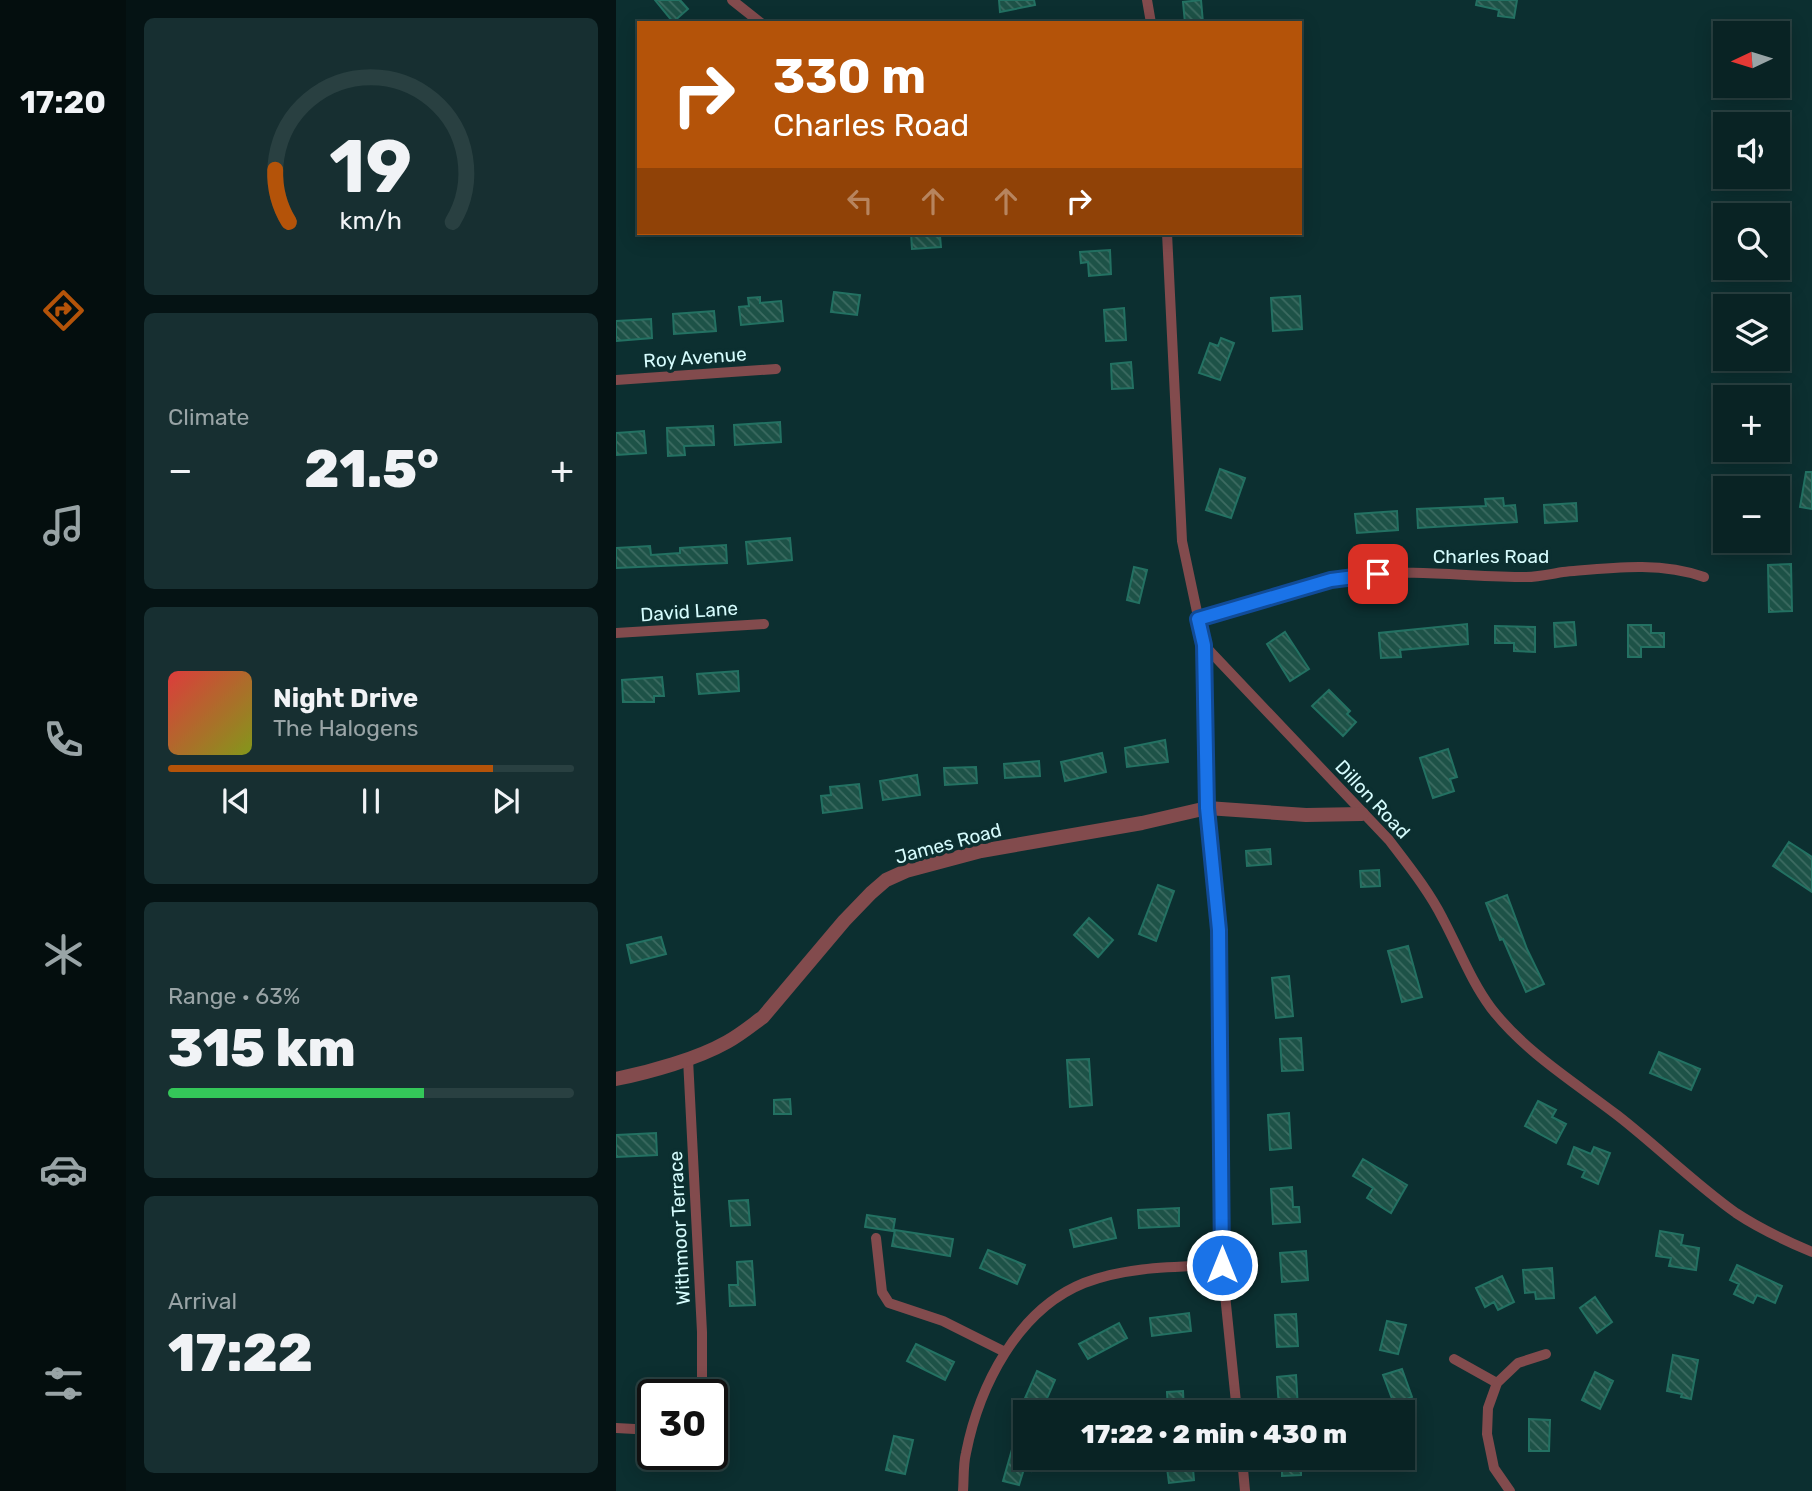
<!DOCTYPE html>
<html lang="en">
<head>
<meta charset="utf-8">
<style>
	body { margin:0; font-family:Rubik,sans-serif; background:#172f31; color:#f1f3f6; height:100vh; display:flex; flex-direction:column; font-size:26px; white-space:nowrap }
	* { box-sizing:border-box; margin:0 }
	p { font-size:23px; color:#99a4a6 }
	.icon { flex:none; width:38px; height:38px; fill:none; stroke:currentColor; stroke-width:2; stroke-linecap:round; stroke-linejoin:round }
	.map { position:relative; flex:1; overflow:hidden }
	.panel { display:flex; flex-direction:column; gap:18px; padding:18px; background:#051314; width:490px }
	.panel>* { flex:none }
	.banner { position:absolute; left:21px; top:21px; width:665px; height:214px; border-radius:0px; box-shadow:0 4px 18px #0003,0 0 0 2px #294041; background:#b45309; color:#fff; overflow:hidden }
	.needle { width:46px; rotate:266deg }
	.tools { position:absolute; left:1097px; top:21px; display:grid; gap:14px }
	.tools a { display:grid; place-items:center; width:77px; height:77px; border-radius:0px; background:#092324; box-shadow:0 4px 18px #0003,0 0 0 2px #294041; font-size:35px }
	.speed { position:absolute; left:21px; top:1379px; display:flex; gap:14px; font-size:35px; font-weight:700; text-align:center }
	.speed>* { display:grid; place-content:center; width:91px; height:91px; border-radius:50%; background:#092324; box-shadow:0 4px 18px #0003,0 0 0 2px #294041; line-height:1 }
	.speed .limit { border:4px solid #111; border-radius:10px; background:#fff; color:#111 }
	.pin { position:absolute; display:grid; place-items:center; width:60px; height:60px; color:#fff; margin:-30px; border-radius:14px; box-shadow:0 4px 10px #0006 }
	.me { position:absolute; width:77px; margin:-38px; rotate:0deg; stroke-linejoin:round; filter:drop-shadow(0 0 5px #0008) }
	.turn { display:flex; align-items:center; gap:24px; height:147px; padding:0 21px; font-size:32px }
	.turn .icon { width:91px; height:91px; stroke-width:2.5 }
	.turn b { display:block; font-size:49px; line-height:60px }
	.lanes { display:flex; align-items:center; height:66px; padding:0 21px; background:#0003; justify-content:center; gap:35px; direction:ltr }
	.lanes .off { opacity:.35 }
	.big { font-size:52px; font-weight:800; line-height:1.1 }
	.panel .widget { flex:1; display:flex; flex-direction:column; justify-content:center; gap:10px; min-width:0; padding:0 24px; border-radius:10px; background:#172f31 }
	.panel .dial { align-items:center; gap:0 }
	.dial svg { height:182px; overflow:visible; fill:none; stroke:#294041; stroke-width:7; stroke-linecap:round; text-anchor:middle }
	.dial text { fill:#f1f3f6; stroke:none }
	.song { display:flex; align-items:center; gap:21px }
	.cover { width:84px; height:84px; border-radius:10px; background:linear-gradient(135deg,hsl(0 70% 55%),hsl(70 70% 35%)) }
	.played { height:7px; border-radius:4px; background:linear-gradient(90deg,#b45309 80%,#294041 80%) }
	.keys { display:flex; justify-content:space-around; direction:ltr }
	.heat { display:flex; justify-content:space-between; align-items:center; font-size:38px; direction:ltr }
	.charge { height:10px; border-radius:5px; background:linear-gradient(90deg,#34c759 63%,#294041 0) }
	.trip { position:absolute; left:397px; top:1400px; width:402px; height:70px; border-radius:0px; background:#092324; box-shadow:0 4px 18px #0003,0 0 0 2px #294041; font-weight:800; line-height:70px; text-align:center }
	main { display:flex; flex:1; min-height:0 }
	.menu { display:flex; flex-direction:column; width:126px; justify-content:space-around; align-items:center; background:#040e0e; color:#99a4a6 }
	.menu .icon { width:49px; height:49px }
	.menu .current { color:#b45309 }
	.menu b { font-size:32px; color:#f1f3f6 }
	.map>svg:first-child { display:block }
	.building { fill:url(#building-back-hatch); stroke:#237162; stroke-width:2 }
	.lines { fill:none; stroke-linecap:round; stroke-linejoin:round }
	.minor { stroke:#824b4d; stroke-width:10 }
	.tertiary { stroke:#824b4d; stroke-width:14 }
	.route-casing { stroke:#114b97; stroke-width:18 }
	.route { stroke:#1a73e8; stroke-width:12 }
	.labels { text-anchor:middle; stroke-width:7; stroke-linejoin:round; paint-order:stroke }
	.street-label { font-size:19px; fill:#d6fcfd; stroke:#0c2f30 }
</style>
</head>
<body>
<main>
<nav class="menu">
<b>17:20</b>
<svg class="icon current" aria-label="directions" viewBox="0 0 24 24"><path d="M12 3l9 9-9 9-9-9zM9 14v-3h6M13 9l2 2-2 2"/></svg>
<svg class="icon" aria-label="music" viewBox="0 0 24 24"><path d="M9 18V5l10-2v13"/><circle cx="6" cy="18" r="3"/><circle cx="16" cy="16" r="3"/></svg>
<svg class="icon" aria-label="phone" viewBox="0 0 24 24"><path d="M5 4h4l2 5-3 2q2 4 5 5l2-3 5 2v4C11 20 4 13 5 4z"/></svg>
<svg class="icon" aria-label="climate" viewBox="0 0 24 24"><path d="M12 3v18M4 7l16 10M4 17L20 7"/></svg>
<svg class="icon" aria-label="car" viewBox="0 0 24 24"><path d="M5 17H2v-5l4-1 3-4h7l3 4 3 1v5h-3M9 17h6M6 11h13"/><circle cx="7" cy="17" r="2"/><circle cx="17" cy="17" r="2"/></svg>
<svg class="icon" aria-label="filters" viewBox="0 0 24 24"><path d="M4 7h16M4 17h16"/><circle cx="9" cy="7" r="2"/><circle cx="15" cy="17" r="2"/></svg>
</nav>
<section class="panel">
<div class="widget dial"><svg viewBox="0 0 100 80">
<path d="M14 69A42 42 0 1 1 86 69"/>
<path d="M14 69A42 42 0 0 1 8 46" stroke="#b45309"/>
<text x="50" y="56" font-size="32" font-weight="700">19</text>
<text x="50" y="72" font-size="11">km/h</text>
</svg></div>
<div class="widget"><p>Climate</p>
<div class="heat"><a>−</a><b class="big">21.5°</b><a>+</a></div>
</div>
<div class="widget">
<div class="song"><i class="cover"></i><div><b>Night Drive</b><p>The Halogens</p></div></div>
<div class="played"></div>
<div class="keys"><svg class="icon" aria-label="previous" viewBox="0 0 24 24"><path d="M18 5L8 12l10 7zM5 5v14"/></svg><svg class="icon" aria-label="pause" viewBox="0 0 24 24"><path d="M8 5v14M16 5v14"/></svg><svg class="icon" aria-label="next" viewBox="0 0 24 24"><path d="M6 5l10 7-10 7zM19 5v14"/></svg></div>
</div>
<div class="widget"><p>Range · 63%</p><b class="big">315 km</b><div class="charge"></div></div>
<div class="widget"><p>Arrival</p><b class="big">17:22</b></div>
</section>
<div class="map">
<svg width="1196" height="1491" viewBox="0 0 1196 1491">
	<defs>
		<pattern id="building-back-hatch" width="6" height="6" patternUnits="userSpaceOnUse" patternTransform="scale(1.75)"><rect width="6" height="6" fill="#1d5247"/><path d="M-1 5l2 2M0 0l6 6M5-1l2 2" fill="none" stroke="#3d6c62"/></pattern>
	</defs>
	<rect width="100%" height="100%" fill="#0c2f30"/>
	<path class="building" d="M39,0H64L72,9L57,22Z
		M383,0H418L419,5L384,12Z
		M585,0L587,23H569L567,2Z
		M861,0H901L898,18L882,16L883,10L860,5Z
		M295,233H315V236H324L325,247L296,249Z
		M494,250L495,274L473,276L472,262L465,263L464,252Z
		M218,292L244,295L241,315L215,312Z
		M684,296L686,329L657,331L655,298Z
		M144,297V303L165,301L167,321L125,325L123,307L133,306L132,298Z
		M508,308L510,340L490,341L488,310Z
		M98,311L100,331L58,334L57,314Z
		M35,319L36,338L0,341V321Z
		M605,338L618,343L604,380L583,373L594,343L602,346Z
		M515,362L517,388L496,389L495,364Z
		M164,422L165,442L119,445L118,425Z
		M97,426L98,445L68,446L69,455L52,456L51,428Z
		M28,431L30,453L0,455V433Z
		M604,469L629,478L615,518L590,510Z
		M1190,472H1196V509L1184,507Z
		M887,498L888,506L899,505L901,522L802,528L801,509L870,506L869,499Z
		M960,503L961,521L929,523L928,505Z
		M781,511L782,530L741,533L739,514Z
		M174,538L176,560L132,564L130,542Z
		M110,545L111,563L0,568V548L34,546L35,555L64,553V548Z
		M1175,564L1176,611L1153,612L1152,565Z
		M518,567L531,570L523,603L511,600Z
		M958,622L960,645L939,647L938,623Z
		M851,624L852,644L784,650L785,657L765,658L763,633Z
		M1012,625H1035V633H1048V647H1025V657H1012Z
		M879,626L919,627V652L898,651V643H879Z
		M669,632L693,669L674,681L651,644Z
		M122,671L123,691L83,694L81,674Z
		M46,677L48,696H38V702H7L6,680Z
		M713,690L734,711L731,714L740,722L727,736L696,706Z
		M549,740L552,762L511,767L509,748Z
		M832,749L841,777L834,779L838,791L817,798L804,758Z
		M486,753L490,772L449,781L445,762Z
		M423,761L424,776L389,778L388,764Z
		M360,767L361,783L329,785L328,768Z
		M301,775L304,795L267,800L264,781Z
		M243,784L246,808L207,813L205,796L215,795L214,787Z
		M1173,842L1196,857V892L1157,866Z
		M654,849L655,864L631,866L630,851Z
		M763,870L764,886L745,887L744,871Z
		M542,885L558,891L540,941L523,934Z
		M891,895L911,949L928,984L910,992L887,939L884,940L870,903Z
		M473,918L497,940L482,957L458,935Z
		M45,937L50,954L15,963L11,945Z
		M792,946L806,997L786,1002L772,951Z
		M673,976L677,1016L660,1018L656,978Z
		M685,1038L687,1070L666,1071L664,1039Z
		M1043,1052L1084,1069L1075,1090L1034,1073Z
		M473,1059L476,1105L454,1107L451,1060Z
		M174,1099L175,1114H158V1100Z
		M922,1101L940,1110L936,1117L950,1124L940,1143L909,1126Z
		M673,1113L675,1148L654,1150L652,1115Z
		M40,1133L41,1155L0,1157V1135Z
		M958,1147L975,1154L978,1147L994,1153L982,1184L966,1177L969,1171L952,1164Z
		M747,1159L791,1185L775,1213L751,1198L757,1188L737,1176Z
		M676,1187L677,1207H683L684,1222L657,1224L655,1189Z
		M132,1200L134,1225L115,1226L113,1201Z
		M563,1208V1226L523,1228L522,1210Z
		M251,1215L279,1219L277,1231L249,1227Z
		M495,1218L500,1238L458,1247L454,1230Z
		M279,1230L337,1239L334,1256L276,1246Z
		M1044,1231L1067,1235L1065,1245L1083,1248L1080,1270L1053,1266L1055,1258L1040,1256Z
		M372,1250L409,1265L401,1284L364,1268Z
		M690,1251L692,1280L666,1282L664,1253Z
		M136,1261L139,1305L114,1306L113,1285H122L121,1262Z
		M1121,1265L1166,1286L1159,1303L1141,1295L1137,1303L1118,1294L1123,1284L1114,1280Z
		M936,1268L938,1298L920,1299L919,1292L909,1293L907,1270Z
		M886,1276L898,1302L882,1310L878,1302L869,1307L860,1288Z
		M979,1297L996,1322L981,1333L964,1308Z
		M573,1313L575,1331L536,1336L534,1318Z
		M680,1314L682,1346L661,1347L659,1315Z
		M771,1321L790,1325L782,1354L764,1350Z
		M503,1323L511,1338L472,1359L463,1344Z
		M300,1344L338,1362L329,1380L291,1361Z
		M1057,1355L1082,1360L1075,1399L1065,1397L1066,1394L1051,1391Z
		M786,1369L796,1397L778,1404L767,1375Z
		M421,1371L439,1380L425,1412L406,1405Z
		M979,1372L997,1381L984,1409L966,1400Z
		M680,1375L682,1408L663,1409L661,1377Z
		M567,1391L568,1412H552L551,1392Z
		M913,1419L934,1420L933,1451H913Z
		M278,1436L297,1440L289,1474L270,1470Z
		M399,1439L410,1442V1458H419L415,1471L408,1469L403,1485L387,1481Z
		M559,1458H576L578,1480L553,1483L551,1468L560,1467Z
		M666,1458H685V1475L666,1476Z"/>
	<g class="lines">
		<path class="minor" d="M116,0L145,23
			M531,0L535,23
			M551,233L566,541L588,645L773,840C792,865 813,891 827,919C843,949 855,981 875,1008C909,1052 958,1082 1001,1115C1041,1146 1078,1183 1120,1213C1144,1229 1170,1241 1196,1252
			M0,380L160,369
			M582,619C635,602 690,581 745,575C800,569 855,577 910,577C922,577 935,574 947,572C994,568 1043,561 1088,577
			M0,633L148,624
			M588,645L591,808L603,930L606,1265L621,1412
			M72,1059L86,1332V1395
			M260,1238L266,1292L273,1303L327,1321L389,1352
			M838,1359L881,1383
			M0,1428L37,1430
			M626,1458L629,1491
			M347,1491C348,1479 347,1465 350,1453C363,1387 401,1310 468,1283C512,1266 560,1267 606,1265
			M894,1491L878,1468L871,1434L872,1408L881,1383L902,1363L930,1354"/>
		<path class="tertiary" d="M0,1079C34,1072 81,1059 111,1042C124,1035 136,1025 147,1017L228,921L255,893L270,880L290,871L365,851L526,823L591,808L690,815L746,814"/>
	</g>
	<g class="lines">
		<g class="route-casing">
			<path id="route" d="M606,1265L603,930L591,808L588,645L582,619L715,580L762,574"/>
		</g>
		<use href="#route" class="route"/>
	</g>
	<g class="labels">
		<g class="street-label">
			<text transform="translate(79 357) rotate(-4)" y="7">Roy Avenue</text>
			<text x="875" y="563">Charles Road</text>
			<text transform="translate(73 611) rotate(-4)" y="7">David Lane</text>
			<text transform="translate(757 799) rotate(47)" y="7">Dillon Road</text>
			<text transform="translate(332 843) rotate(-15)" y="7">James Road</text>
			<text transform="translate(63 1228) rotate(-93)" y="7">Withmoor Terrace</text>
		</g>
	</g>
</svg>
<div class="tools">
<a><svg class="needle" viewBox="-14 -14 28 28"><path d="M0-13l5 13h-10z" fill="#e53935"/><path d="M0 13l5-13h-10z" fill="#99a4a6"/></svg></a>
<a><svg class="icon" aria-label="sound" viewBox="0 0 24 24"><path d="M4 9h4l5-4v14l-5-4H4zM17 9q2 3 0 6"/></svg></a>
<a><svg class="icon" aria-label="search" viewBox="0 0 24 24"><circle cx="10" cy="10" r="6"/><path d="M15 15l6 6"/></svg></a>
<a><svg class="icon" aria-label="layers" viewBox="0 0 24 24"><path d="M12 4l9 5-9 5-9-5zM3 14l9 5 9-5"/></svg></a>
<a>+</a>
<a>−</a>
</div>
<div class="speed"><div class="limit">30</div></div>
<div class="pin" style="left:762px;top:574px;background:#d93025"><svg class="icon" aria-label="arrive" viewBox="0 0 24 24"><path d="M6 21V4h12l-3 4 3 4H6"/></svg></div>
<svg class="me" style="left:606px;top:1265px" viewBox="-20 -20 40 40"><circle r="17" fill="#1a73e8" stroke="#fff" stroke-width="3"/><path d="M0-11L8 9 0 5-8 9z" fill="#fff"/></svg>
<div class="trip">17:22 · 2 min · 430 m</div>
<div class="banner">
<div class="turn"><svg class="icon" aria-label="right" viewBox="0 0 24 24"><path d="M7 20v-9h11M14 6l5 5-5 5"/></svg><div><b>330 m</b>Charles Road</div></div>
<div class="lanes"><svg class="icon off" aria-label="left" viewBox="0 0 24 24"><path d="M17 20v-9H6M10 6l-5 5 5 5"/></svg><svg class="icon off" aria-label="ahead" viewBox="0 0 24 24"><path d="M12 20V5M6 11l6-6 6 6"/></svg><svg class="icon off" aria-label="ahead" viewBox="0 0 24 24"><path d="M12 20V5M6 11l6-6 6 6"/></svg><svg class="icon" aria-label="right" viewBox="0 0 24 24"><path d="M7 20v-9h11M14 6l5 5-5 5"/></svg></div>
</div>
</div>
</main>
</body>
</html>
